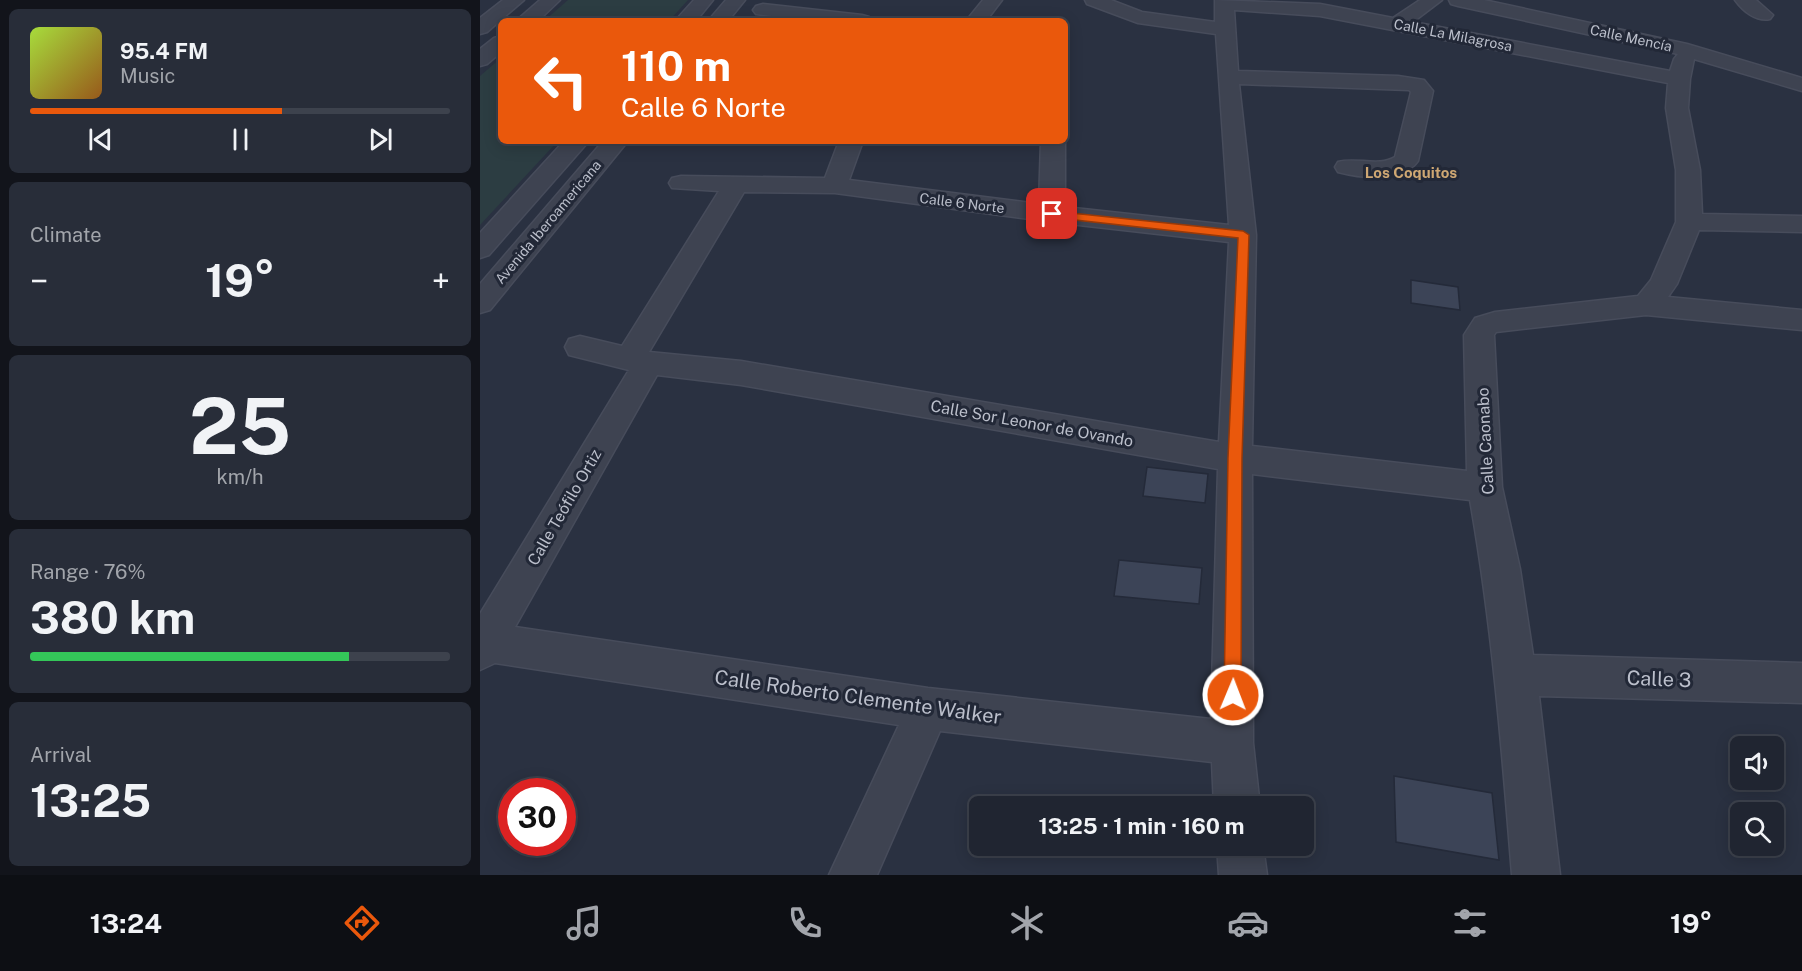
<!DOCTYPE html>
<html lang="en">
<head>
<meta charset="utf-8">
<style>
	body { margin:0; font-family:"Public Sans",sans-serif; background:#282d39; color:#f1f3f6; height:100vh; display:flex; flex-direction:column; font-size:22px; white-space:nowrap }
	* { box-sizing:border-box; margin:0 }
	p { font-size:20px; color:#a2a5ab }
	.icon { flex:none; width:33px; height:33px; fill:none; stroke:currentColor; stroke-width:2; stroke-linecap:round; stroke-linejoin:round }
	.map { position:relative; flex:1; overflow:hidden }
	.side { display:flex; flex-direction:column; gap:9px; padding:9px; background:#12141b; width:480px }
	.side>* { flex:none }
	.hud { position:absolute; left:18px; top:18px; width:570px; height:126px; border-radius:9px; box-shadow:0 3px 15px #0003,0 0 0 2px #3d424d; background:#ea580c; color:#fff; overflow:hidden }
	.tools { position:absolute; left:1250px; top:736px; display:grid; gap:12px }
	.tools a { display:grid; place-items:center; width:54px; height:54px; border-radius:9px; background:#202531; box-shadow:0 3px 15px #0003,0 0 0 2px #3d424d; font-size:30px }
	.speed { position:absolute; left:18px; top:778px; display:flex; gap:12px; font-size:30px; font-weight:700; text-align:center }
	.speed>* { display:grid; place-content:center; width:78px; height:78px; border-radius:50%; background:#202531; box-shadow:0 3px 15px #0003,0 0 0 2px #3d424d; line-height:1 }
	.speed .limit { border:9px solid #d22; background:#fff; color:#111 }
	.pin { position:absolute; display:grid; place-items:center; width:51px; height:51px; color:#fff; margin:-26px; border-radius:12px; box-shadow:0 3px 9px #0006 }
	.me { position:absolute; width:66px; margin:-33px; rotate:1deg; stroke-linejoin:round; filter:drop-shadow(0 0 4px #0008) }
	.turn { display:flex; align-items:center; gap:21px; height:126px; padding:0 24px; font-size:27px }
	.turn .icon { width:78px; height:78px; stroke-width:2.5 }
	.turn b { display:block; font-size:42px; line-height:51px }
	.big { font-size:45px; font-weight:700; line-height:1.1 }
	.side .widget { flex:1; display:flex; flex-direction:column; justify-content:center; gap:9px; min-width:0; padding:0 21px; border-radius:9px; background:#282d39 }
	.side .dial { align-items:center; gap:0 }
	.dial b { font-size:78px; line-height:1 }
	.song { display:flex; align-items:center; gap:18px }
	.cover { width:72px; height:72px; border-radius:9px; background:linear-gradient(135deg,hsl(80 70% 55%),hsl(30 70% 35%)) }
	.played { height:6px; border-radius:3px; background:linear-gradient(90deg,#ea580c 60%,#3d424d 60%) }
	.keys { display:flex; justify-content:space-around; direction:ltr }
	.heat { display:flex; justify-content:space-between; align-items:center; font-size:33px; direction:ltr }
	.charge { height:9px; border-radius:4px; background:linear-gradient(90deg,#34c759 76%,#3d424d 0) }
	.trip { position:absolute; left:489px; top:796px; width:345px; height:60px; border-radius:9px; background:#202531; box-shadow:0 3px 15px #0003,0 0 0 2px #3d424d; font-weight:700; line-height:60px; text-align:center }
	.tab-bar { display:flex; height:96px; justify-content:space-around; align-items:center; background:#0d0f14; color:#a2a5ab }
	.tab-bar .icon { width:42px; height:42px }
	.tab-bar .current { color:#ea580c }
	.tab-bar b { font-size:27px; color:#f1f3f6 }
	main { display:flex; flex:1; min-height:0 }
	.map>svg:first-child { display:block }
	.green { fill:#2c3d42 }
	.building { fill:#3c4457; stroke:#242a39; stroke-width:1.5 }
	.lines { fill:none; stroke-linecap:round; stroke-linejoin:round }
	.minor-casing { stroke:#474c5b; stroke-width:3 }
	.minor { fill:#3e4351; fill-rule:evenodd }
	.route { fill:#ea580c; stroke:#983908; stroke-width:1.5 }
	.labels { text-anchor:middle; stroke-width:6; stroke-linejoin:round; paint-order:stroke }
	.far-street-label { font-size:14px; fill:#bbbfcb; stroke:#222837 }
	.far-neighbourhood-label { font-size:15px; font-weight:bold; fill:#cea773; stroke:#222837 }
	.street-label { font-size:16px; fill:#bbbfcb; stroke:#222837 }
	.near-street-label { font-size:20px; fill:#bbbfcb; stroke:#222837 }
</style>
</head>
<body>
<main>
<section class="side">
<div class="widget">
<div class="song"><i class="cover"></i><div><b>95.4 FM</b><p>Music</p></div></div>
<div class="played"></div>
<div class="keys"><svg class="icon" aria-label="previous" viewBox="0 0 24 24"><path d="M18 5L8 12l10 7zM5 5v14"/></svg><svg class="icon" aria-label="pause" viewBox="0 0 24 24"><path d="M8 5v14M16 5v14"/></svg><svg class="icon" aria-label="next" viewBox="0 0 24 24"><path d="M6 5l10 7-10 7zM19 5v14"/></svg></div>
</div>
<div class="widget"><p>Climate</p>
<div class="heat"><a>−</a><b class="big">19°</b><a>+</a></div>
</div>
<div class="widget dial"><b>25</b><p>km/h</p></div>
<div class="widget"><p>Range · 76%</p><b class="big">380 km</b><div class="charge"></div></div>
<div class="widget"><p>Arrival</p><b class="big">13:25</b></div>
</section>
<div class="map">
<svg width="1322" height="875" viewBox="0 0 1322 875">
	<rect width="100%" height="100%" fill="#2a3141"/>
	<path class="green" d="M88,0H208L189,21H64Z
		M21,58V141H78L0,225V76Z"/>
	<path class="building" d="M931,280L978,287L980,310L931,303Z
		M667,467L728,474L725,503L663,496Z
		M639,560L722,568L719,604L634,596Z
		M914,776L1012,793L1019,860L916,842Z"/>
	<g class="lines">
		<g class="minor-casing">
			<path id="minor" d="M23,0H44L7,32L0,34V18Z
				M60,0H80L58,21H36Z
				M214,0H233L216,21H195Z
				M246,0H265L248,21H228Z
				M503,0H522L506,21H486Z
				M605,0H631L662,12L735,22V0L840,4L913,18L940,0H962L933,22L1190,71L1194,59L1198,54L978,6L971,4L969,0H1004L1207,44L1322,78V91L1214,59L1210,79L1208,108L1220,170L1222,214L1322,216V232L1219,230L1197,284L1188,297L1322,310V330L1166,315L1016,332L1014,335L1022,487L1040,569L1053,655L1322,663V703L1059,696L1080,875H1032C1022,749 1012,624 990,500L772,474L773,743L780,807H734L732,762L460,731L397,875H349L419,725L15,663L0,670V614L149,370L89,355L85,347L89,339L100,336L142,346L239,191L192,188L189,183L192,178L201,176L345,178L359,141H383L369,180L559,204L561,141H585V207L749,225L736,34L658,23L607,4ZM754,10L840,16L1188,83L1186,108L1196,170V222L1171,280L1158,296L1015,312L995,318L984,335L987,471L772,446L776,235L759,84L929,90L931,92L915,157C899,167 877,157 858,162L855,167L858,172C881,178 923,183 938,161L953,91L944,80L918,76L758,71ZM264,192L355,193L572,222L749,242L739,442L261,361L169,352ZM177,375L261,385L738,469L731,719L448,688L35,627Z
				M1255,0H1276L1293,15L1290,19C1276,22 1263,11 1255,0Z
				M283,4L382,15L389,17L392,21H330L276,14L273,10L276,6Z
				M21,36V52L7,64L0,66V49L14,38Z
				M84,141H109L9,255L0,258V233Z
				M123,141H148L10,310L0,313V284Z
				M737,846H783L787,875H739Z"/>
		</g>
		<use href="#minor" class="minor"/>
	</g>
	<path class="route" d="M572,211L763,231L769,235L762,458L761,695L759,701L753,704L746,701L744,695L748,458L758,238L568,217V212Z"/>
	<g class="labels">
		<g class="far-street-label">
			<text transform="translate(973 35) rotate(11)" y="5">Calle La Milagrosa</text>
			<text transform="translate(1151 38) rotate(12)" y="5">Calle Mencía</text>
			<text transform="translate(482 203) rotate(7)" y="5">Calle 6 Norte</text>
			<text transform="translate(68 222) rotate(-50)" y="5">Avenida Iberoamericana</text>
		</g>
		<g class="far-neighbourhood-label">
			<text x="931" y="178">Los Coquitos</text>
		</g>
		<g class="street-label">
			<text transform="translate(552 423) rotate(10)" y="6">Calle Sor Leonor de Ovando</text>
			<text transform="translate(1005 441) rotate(-93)" y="6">Calle Caonabo</text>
			<text transform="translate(84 507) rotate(-60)" y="6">Calle Teófilo Ortiz</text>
		</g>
		<g class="near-street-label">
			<text transform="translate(1179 679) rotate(2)" y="7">Calle 3</text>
			<text transform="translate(378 697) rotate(8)" y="7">Calle Roberto Clemente Walker</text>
		</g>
	</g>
</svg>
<div class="tools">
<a><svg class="icon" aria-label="sound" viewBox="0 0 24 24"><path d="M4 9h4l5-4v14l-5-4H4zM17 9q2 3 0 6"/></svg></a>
<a><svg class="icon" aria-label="search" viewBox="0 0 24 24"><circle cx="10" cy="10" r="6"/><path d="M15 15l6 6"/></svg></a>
</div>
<div class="speed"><div class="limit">30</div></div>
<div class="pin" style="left:572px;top:214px;background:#d93025"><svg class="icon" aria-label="arrive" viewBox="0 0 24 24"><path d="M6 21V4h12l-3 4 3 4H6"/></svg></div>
<svg class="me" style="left:753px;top:695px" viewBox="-20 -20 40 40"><circle r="17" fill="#ea580c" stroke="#fff" stroke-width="3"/><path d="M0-11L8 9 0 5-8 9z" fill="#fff"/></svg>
<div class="trip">13:25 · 1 min · 160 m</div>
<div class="hud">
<div class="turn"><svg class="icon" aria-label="left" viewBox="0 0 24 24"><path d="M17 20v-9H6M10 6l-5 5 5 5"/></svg><div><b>110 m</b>Calle 6 Norte</div></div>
</div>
</div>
</main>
<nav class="tab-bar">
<b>13:24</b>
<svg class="icon current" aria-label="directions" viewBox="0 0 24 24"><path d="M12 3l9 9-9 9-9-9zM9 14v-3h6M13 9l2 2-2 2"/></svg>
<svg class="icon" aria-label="music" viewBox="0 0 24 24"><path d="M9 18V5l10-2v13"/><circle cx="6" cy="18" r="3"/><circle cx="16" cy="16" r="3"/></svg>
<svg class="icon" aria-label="phone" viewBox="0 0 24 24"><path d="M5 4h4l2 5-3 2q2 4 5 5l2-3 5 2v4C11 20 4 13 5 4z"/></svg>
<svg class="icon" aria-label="climate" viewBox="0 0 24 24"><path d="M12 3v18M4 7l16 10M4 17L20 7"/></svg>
<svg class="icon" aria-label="car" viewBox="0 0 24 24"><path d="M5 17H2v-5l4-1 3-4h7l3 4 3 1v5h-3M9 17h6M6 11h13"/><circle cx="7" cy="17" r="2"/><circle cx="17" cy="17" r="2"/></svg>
<svg class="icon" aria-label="filters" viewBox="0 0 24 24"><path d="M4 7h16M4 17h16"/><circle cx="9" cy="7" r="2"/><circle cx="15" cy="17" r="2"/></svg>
<b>19°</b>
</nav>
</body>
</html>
